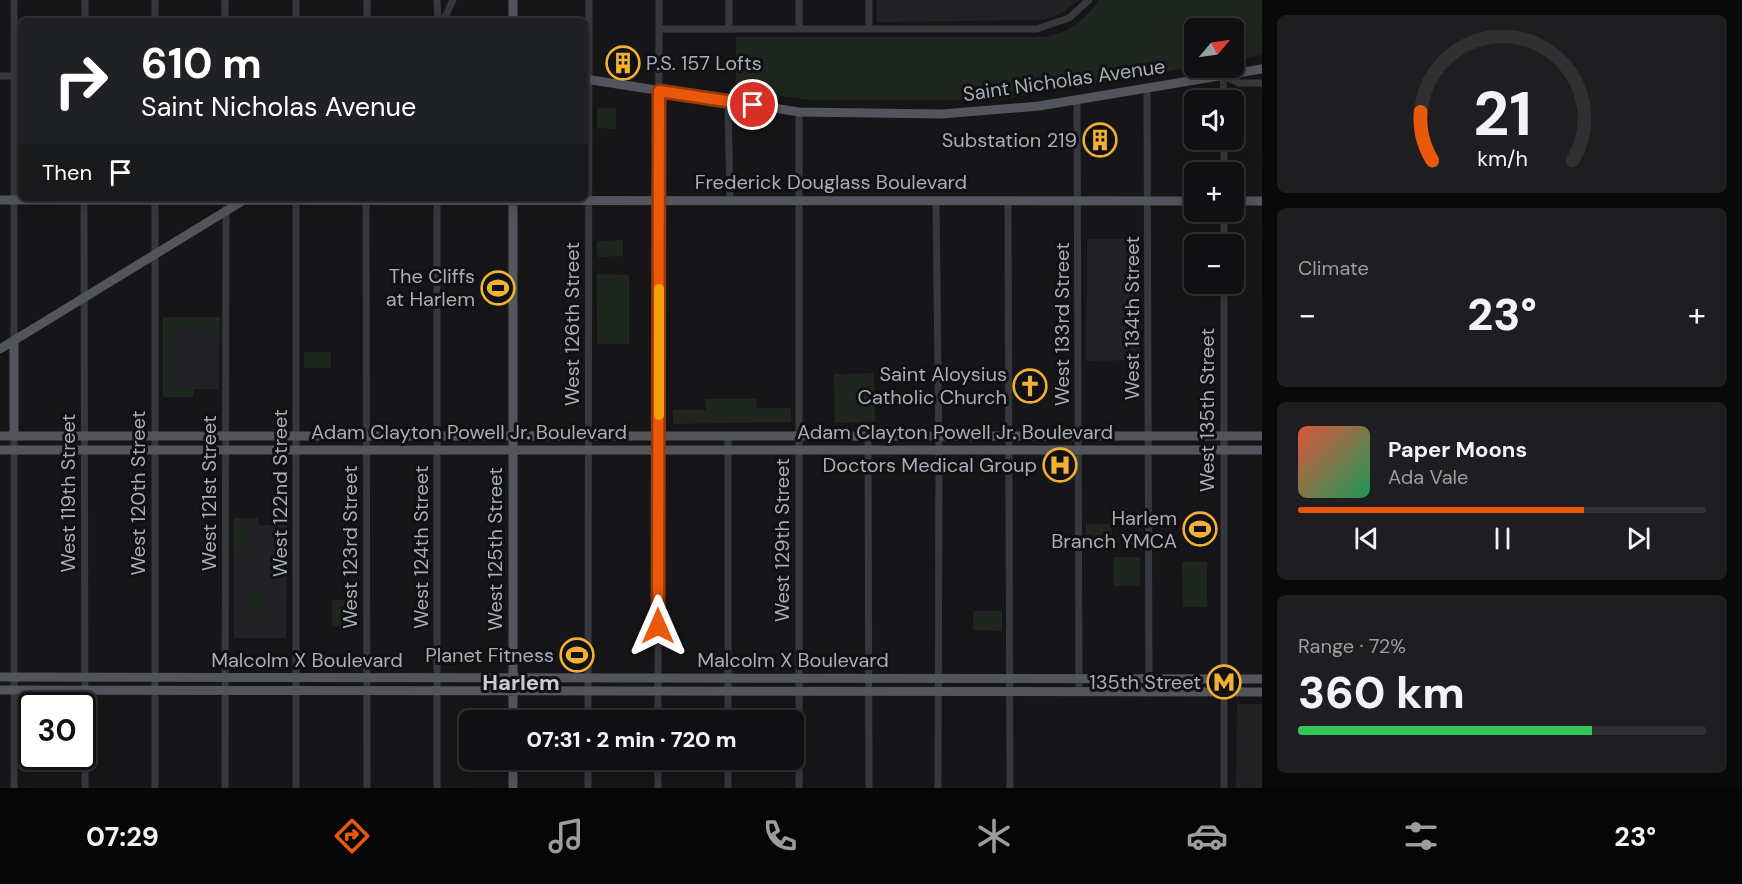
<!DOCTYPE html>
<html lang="en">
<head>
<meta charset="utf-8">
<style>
	body { margin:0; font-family:"DM Sans",sans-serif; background:#1e1e20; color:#f1f3f6; height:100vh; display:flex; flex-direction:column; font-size:22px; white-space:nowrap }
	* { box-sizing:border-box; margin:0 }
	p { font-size:20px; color:#9c9d9f }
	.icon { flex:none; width:33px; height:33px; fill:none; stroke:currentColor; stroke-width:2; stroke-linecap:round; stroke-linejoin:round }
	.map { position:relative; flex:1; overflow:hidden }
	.side { display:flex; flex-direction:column; gap:15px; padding:15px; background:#09090a; width:480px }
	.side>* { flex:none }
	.top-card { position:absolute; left:18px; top:18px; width:570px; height:183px; border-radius:9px; box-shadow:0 3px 15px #0003,0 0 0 2px #303032; background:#202124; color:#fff; overflow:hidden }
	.needle { width:39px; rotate:61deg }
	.tools { position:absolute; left:1184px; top:18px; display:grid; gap:12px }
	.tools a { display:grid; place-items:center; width:60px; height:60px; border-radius:9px; background:#101012; box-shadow:0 3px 15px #0003,0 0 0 2px #303032; font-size:30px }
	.speed { position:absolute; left:18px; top:692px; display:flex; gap:12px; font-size:30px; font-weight:700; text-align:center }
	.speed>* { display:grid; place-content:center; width:78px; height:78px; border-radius:50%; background:#101012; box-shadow:0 3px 15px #0003,0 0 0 2px #303032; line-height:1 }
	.speed .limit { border:3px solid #111; border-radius:9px; background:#fff; color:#111 }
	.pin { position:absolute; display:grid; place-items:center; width:51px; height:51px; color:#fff; margin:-26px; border:3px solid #fff; border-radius:50%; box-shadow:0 2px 6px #0007 }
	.me { position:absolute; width:66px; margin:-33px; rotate:0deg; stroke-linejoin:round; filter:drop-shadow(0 0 4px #0008) }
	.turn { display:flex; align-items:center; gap:21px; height:126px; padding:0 24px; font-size:27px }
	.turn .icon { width:78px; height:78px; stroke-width:2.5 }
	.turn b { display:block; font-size:42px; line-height:51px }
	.then { display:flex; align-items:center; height:57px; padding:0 24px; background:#0003; gap:12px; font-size:22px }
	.big { font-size:45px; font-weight:800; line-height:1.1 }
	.side .widget { flex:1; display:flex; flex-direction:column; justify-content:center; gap:9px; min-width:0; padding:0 21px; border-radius:9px; background:#1e1e20 }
	.side .dial { align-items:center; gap:0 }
	.dial svg { height:156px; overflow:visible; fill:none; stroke:#303032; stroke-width:7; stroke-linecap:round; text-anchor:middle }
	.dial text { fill:#f1f3f6; stroke:none }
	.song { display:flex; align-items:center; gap:18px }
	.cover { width:72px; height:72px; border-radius:9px; background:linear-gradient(135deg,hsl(10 70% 55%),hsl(150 70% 35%)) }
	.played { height:6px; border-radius:3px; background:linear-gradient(90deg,#ea580c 70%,#303032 70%) }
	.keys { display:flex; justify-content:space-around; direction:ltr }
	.heat { display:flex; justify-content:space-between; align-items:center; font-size:33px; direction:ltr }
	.charge { height:9px; border-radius:4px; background:linear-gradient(90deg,#34c759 72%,#303032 0) }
	.trip { position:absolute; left:459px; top:710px; width:345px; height:60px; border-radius:9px; background:#101012; box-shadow:0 3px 15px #0003,0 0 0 2px #303032; font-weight:800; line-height:60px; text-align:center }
	.tab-bar { display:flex; height:96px; justify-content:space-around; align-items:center; background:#060607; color:#9c9d9f }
	.tab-bar .icon { width:42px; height:42px }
	.tab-bar .on { color:#ea580c }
	.tab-bar b { font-size:27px; color:#f1f3f6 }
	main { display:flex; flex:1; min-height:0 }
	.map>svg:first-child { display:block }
	.built { fill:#222225 }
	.green { fill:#1e261f }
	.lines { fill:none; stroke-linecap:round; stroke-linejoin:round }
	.minor { stroke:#37383d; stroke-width:7 }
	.major { stroke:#53555c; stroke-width:9 }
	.route-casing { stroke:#983908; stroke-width:15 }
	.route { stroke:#ea580c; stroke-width:10 }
	.slow { stroke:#f59e0b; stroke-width:10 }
	.labels { text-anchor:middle; stroke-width:6; stroke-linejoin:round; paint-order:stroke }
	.poi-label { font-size:20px; fill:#a8adb8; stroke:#111113; text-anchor:end }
	.street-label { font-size:20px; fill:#a8adb8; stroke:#111113 }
	.quarter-label { font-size:22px; font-weight:bold; fill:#c9ccd4; stroke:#111113 }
</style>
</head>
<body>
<main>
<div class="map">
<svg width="1262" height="788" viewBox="0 0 1262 788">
	<rect width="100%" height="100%" fill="#161618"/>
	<path class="built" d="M877,0H1079L1060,14L1042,20L877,22Z
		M1087,239H1140V360L1086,361Z
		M163,317H220L219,389H194L193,397H163Z
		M234,518H258L259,525H287L286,638H234Z
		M1237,704H1262V788H1236Z"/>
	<path class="green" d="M1099,0H1262V55L1233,60V28H1194V67L999,100H809L736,89V37H1043C1067,34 1086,19 1099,0Z
		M597,108H616V129L597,128Z
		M623,240V256L597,257V241Z
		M597,274L629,275V344H597Z
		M163,317H220L219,332L172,333V388L193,389V397H163Z
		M304,352H331V368H304Z
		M874,373L875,422L835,423L834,374Z
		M706,399H756L757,408H791V422L673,424V410H706Z
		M234,518H250V552H234Z
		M1086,524H1112V543H1087Z
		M1113,557H1140V586H1114Z
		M1182,562H1207V607H1183Z
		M246,592H262V619H246Z
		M332,600H359V626H332Z
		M973,611H1002V631L973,630Z"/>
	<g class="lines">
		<path class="minor" d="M14,0V341
			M85,0V21
			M225,0V21
			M367,0V21
			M437,0L438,21
			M729,0V29
			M799,0V29
			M869,0V29
			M155,21V0
			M296,21V0
			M443,21L453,0
			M659,29H1037L1069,18L1089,0
			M0,76H21
			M1147,89L1149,691
			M1077,100L1079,691
			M1224,100L1223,76L1239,83H1262
			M728,102L730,200
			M1224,140V172
			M84,198L85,788
			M366,198L367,788
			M936,200L939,459L938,788
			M1008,201L1010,788
			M1224,244V212
			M1224,284V788
			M868,436L869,788
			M588,720L589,0
			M658,720L659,0
			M728,720V436
			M14,788V436
			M155,788V198
			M225,788L226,209
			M296,788V198
			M437,788V198
			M588,788V759
			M658,788V759
			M728,788V759
			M799,788V112"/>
		<path class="major" d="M513,21V0
			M585,79L799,112L942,114L1039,106L1262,69
			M0,200L1194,201
			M1233,201H1262
			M14,341V436
			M0,349L244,200
			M0,436H1262
			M0,450H1262
			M0,677L1262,679
			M0,690L1262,692
			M513,720V198
			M513,788V759"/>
	</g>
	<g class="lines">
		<g class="route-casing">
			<path id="route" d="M658,626L659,91L753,105"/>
		</g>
		<use href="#route" class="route"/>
		<path class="slow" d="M659,415V289"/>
	</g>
	<defs>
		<g id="building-ring" transform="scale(1.725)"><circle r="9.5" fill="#111113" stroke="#f2b134" stroke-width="1.5"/><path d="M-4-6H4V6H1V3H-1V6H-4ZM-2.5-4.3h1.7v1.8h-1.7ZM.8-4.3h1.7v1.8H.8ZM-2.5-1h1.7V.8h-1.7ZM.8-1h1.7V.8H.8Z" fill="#f2b134"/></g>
		<g id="stadium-ring" transform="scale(1.725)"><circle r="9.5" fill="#111113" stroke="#f2b134" stroke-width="1.5"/><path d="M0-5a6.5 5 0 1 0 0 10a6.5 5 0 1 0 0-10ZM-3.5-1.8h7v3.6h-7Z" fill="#f2b134"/></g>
		<g id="church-ring" transform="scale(1.725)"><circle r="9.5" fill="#111113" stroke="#f2b134" stroke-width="1.5"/><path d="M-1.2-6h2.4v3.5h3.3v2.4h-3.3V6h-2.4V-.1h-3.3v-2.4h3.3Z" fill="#f2b134"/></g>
		<g id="hospital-ring" transform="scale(1.725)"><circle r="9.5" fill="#111113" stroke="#f2b134" stroke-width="1.5"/><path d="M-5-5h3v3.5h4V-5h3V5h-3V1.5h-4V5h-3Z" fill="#f2b134"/></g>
		<g id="metro-ring" transform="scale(1.725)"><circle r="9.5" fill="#111113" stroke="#f2b134" stroke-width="1.5"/><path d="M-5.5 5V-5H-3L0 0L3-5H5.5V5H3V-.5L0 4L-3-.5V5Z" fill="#f2b134"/></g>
	</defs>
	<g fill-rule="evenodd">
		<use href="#building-ring" x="623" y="63"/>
		<use href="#building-ring" x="1100" y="140"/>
		<use href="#stadium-ring" x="498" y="288"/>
		<use href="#church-ring" x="1030" y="386"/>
		<use href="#hospital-ring" x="1060" y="465"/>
		<use href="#stadium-ring" x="1200" y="529"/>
		<use href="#stadium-ring" x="577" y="655"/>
		<use href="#metro-ring" x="1224" y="682"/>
	</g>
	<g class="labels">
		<g class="poi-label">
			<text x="646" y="70" text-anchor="start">P.S. 157 Lofts</text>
			<text x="1077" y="147">Substation 219</text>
			<text x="475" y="283">The Cliffs<tspan x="475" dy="23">at Harlem</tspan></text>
			<text x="1007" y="381">Saint Aloysius<tspan x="1007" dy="23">Catholic Church</tspan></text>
			<text x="1037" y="472">Doctors Medical Group</text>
			<text x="1177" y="525">Harlem<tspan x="1177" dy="23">Branch YMCA</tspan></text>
			<text x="554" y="662">Planet Fitness</text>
			<text x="1201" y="689">135th Street</text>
		</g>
		<g class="street-label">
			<text transform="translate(1064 80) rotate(-8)" y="7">Saint Nicholas Avenue</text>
			<text x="831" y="189">Frederick Douglass Boulevard</text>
			<text transform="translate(1132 318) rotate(-90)" y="7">West 134th Street</text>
			<text transform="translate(572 324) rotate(-90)" y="7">West 126th Street</text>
			<text transform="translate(1062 324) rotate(-90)" y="7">West 133rd Street</text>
			<text transform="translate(1207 410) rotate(-90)" y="7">West 135th Street</text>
			<text x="469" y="439">Adam Clayton Powell Jr. Boulevard</text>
			<text x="955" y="439">Adam Clayton Powell Jr. Boulevard</text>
			<text transform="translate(68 493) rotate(-90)" y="7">West 119th Street</text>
			<text transform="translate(138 493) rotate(-90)" y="7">West 120th Street</text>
			<text transform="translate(209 493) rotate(-90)" y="7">West 121st Street</text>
			<text transform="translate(280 493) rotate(-90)" y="7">West 122nd Street</text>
			<text transform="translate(782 540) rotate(-90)" y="7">West 129th Street</text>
			<text transform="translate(350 547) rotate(-90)" y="7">West 123rd Street</text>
			<text transform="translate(421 547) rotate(-90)" y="7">West 124th Street</text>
			<text transform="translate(495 549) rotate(-90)" y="7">West 125th Street</text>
			<text x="307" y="667">Malcolm X Boulevard</text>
			<text x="793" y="667">Malcolm X Boulevard</text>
		</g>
		<g class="quarter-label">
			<text x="521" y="690">Harlem</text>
		</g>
	</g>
</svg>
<div class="tools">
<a><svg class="needle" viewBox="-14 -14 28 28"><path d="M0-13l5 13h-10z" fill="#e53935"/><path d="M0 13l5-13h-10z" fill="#9c9d9f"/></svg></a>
<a><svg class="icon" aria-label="sound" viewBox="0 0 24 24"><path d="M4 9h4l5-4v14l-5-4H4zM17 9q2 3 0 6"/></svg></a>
<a>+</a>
<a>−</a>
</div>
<div class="speed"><div class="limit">30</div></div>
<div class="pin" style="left:753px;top:105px;background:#d93025"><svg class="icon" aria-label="arrive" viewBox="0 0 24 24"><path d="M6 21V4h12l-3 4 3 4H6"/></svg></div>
<svg class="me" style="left:658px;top:626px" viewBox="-20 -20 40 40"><path d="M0-17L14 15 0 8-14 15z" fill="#ea580c" stroke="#fff" stroke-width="4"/></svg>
<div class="trip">07:31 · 2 min · 720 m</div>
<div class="top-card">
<div class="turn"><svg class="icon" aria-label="right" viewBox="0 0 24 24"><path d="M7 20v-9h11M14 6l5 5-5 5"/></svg><div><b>610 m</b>Saint Nicholas Avenue</div></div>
<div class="then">Then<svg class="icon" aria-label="arrive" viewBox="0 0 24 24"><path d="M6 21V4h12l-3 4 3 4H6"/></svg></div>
</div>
</div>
<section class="side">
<div class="widget dial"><svg viewBox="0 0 100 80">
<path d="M14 69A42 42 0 1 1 86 69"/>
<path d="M14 69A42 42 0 0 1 8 44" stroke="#ea580c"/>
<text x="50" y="56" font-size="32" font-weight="700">21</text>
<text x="50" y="72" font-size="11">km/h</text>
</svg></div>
<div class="widget"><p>Climate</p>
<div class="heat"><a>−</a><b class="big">23°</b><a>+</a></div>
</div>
<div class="widget">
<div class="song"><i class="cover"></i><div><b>Paper Moons</b><p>Ada Vale</p></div></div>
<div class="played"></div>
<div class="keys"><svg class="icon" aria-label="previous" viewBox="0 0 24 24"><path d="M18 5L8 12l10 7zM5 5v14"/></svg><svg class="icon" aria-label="pause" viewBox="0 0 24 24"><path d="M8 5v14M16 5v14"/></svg><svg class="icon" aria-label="next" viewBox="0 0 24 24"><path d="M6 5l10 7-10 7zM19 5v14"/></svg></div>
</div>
<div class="widget"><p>Range · 72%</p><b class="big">360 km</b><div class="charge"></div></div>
</section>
</main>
<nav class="tab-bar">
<b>07:29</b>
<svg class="icon on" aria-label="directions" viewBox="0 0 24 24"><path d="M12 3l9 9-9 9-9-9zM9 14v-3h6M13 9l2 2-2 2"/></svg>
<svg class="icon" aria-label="music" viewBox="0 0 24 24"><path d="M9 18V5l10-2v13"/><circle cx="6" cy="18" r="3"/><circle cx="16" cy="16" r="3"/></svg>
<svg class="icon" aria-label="phone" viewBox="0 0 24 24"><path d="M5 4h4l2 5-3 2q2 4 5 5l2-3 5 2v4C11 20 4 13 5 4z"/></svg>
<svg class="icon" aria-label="climate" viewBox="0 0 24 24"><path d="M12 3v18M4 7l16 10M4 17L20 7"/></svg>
<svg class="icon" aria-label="car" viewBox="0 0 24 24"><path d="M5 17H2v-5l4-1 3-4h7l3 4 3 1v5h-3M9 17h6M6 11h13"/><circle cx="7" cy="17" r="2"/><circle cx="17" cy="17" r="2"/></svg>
<svg class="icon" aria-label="filters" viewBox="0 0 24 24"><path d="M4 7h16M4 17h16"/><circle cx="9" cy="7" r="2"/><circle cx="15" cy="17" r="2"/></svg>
<b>23°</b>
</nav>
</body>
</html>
